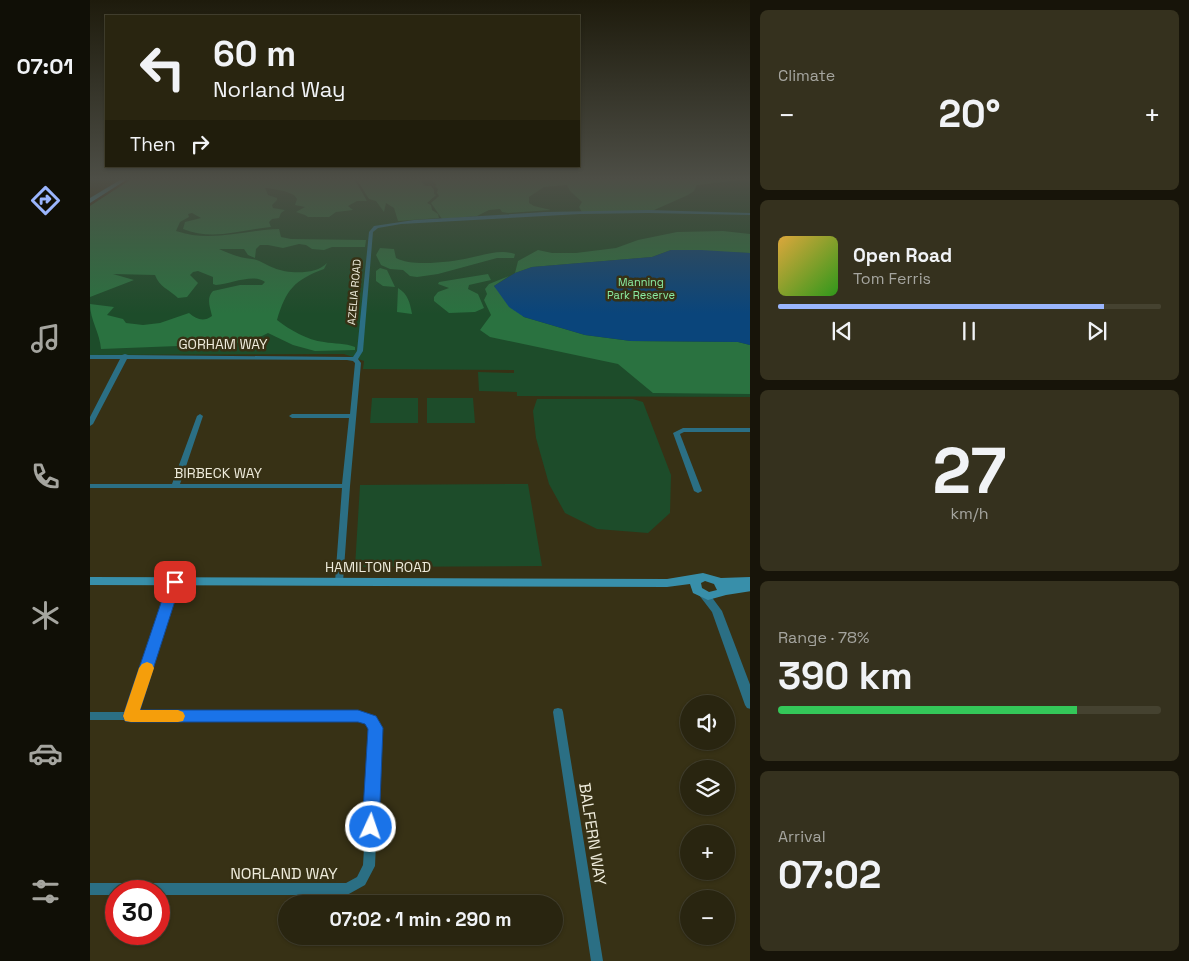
<!DOCTYPE html>
<html lang="en">
<head>
<meta charset="utf-8">
<style>
	body { margin:0; font-family:"Space Grotesk",sans-serif; background:#35311e; color:#f1f3f6; height:100vh; display:flex; flex-direction:column; font-size:19px; white-space:nowrap }
	* { box-sizing:border-box; margin:0 }
	p { font-size:16px; color:#a5a59f }
	.icon { flex:none; width:28px; height:28px; fill:none; stroke:currentColor; stroke-width:2; stroke-linecap:round; stroke-linejoin:round }
	.map { position:relative; flex:1; overflow:hidden }
	.side { display:flex; flex-direction:column; gap:10px; padding:10px; background:#171409; width:439px }
	.side>* { flex:none }
	.hud { position:absolute; left:15px; top:15px; width:475px; height:152px; border-radius:0px; box-shadow:0 1px 4px #0004,0 0 0 1px #454230; background:#292510; color:#f1f3f6; overflow:hidden }
	.tools { position:absolute; left:590px; top:695px; display:grid; gap:10px }
	.tools a { display:grid; place-items:center; width:55px; height:55px; border-radius:50%; background:#292510; box-shadow:0 1px 4px #0004,0 0 0 1px #454230; font-size:25px }
	.speed { position:absolute; left:15px; top:880px; display:flex; gap:10px; font-size:25px; font-weight:700; text-align:center }
	.speed>* { display:grid; place-content:center; width:65px; height:65px; border-radius:50%; background:#292510; box-shadow:0 1px 4px #0004,0 0 0 1px #454230; line-height:1 }
	.speed .limit { border:8px solid #d22; background:#fff; color:#111 }
	.pin { position:absolute; display:grid; place-items:center; width:42px; height:42px; color:#fff; margin:-21px; border-radius:10px; box-shadow:0 2px 8px #0006 }
	.me { position:absolute; width:55px; margin:-28px; rotate:3deg; stroke-linejoin:round; filter:drop-shadow(0 0 4px #0008) }
	.turn { display:flex; align-items:center; gap:18px; height:105px; padding:0 25px; font-size:22px }
	.turn .icon { width:65px; height:65px; stroke-width:2.5 }
	.turn b { display:block; font-size:35px; line-height:42px }
	.then { display:flex; align-items:center; height:48px; padding:0 25px; background:#0003; gap:10px; font-size:19px }
	.big { font-size:38px; font-weight:700; line-height:1.1 }
	.side .widget { flex:1; display:flex; flex-direction:column; justify-content:center; gap:8px; min-width:0; padding:0 18px; border-radius:8px; background:#35311e }
	.side .dial { align-items:center; gap:0 }
	.dial b { font-size:65px; line-height:1 }
	.song { display:flex; align-items:center; gap:15px }
	.cover { width:60px; height:60px; border-radius:8px; background:linear-gradient(135deg,hsl(40 70% 55%),hsl(110 70% 35%)) }
	.played { height:5px; border-radius:2px; background:linear-gradient(90deg,#9ab5fd 85%,#454230 85%) }
	.keys { display:flex; justify-content:space-around; direction:ltr }
	.heat { display:flex; justify-content:space-between; align-items:center; font-size:28px; direction:ltr }
	.charge { height:8px; border-radius:4px; background:linear-gradient(90deg,#34c759 78%,#454230 0) }
	.trip { position:absolute; left:188px; top:895px; width:285px; height:50px; border-radius:25px; background:#292510; box-shadow:0 1px 4px #0004,0 0 0 1px #454230; font-weight:700; line-height:50px; text-align:center }
	main { display:flex; flex:1; min-height:0 }
	.menu { display:flex; flex-direction:column; width:90px; justify-content:space-around; align-items:center; background:#100f06; color:#a5a59f }
	.menu .icon { width:35px; height:35px }
	.menu .current { color:#9ab5fd }
	.menu b { font-size:22px; color:#f1f3f6 }
	.map>svg:first-child { display:block }
	.green { fill:#1d4c2a }
	.forest { fill:#2a7240 }
	.water { fill:#0a457b }
	.lines { fill:none; stroke-linecap:round; stroke-linejoin:round }
	.minor { fill:#2b6f84; fill-rule:evenodd }
	.tertiary { fill:#2b6f84; fill-rule:evenodd }
	.secondary { fill:#388faa; fill-rule:evenodd }
	.route { fill:#1a73e8; stroke:#114b97 }
	.slow { fill:#f59e0b }
	.labels { text-anchor:middle; stroke-width:5; stroke-linejoin:round; paint-order:stroke }
	.far-park-label { font-size:11px; fill:#8aeba1; stroke:#373115 }
	.far-street-label { font-size:11px; fill:#eeebdb; stroke:#373115 }
	.street-label { font-size:14px; fill:#eeebdb; stroke:#373115 }
	.near-street-label { font-size:16px; fill:#eeebdb; stroke:#373115 }
</style>
</head>
<body>
<main>
<nav class="menu">
<b>07:01</b>
<svg class="icon current" aria-label="directions" viewBox="0 0 24 24"><path d="M12 3l9 9-9 9-9-9zM9 14v-3h6M13 9l2 2-2 2"/></svg>
<svg class="icon" aria-label="music" viewBox="0 0 24 24"><path d="M9 18V5l10-2v13"/><circle cx="6" cy="18" r="3"/><circle cx="16" cy="16" r="3"/></svg>
<svg class="icon" aria-label="phone" viewBox="0 0 24 24"><path d="M5 4h4l2 5-3 2q2 4 5 5l2-3 5 2v4C11 20 4 13 5 4z"/></svg>
<svg class="icon" aria-label="climate" viewBox="0 0 24 24"><path d="M12 3v18M4 7l16 10M4 17L20 7"/></svg>
<svg class="icon" aria-label="car" viewBox="0 0 24 24"><path d="M5 17H2v-5l4-1 3-4h7l3 4 3 1v5h-3M9 17h6M6 11h13"/><circle cx="7" cy="17" r="2"/><circle cx="17" cy="17" r="2"/></svg>
<svg class="icon" aria-label="filters" viewBox="0 0 24 24"><path d="M4 7h16M4 17h16"/><circle cx="9" cy="7" r="2"/><circle cx="15" cy="17" r="2"/></svg>
</nav>
<div class="map">
<svg width="661" height="961" viewBox="0 0 661 961">
	<rect width="100%" height="100%" fill="#373115"/>
	<path class="green" d="M40,180H660V397L427,396V392L389,391L388,372L424,373V370L273,369L274,361L254,354L0,355V206Z
		M282,398H328V423H280Z
		M337,398H383L385,423H337Z
		M447,399H543L553,402L581,475L580,513L558,533L507,529L475,513L459,484L446,438L443,411Z
		M438,484L452,566L265,567L270,485Z"/>
	<path class="forest" d="M40,180H265L277,201H267L258,206L263,210L246,212L239,217H218L215,215L206,212L215,207L205,205L207,199L204,195L194,191L177,188H175L178,195L187,198V200L182,205L183,208L195,210L191,213L189,218L182,219L179,222L181,227C151,230 122,241 93,229L95,222L111,218L102,213L98,214L99,217L90,222L86,231C121,243 153,230 189,229L191,237L201,239L276,240L275,247H242L234,250L222,249L216,245L209,244L193,248L178,245H170L166,249L165,258L158,255L154,249H129C140,254 150,258 162,259C170,260 177,266 184,268C198,274 226,275 237,263L234,269C204,280 196,290 187,320C200,330 217,340 234,342C245,344 255,343 265,347V350L225,351L203,345L178,333L164,340L139,344L11,349C10,333 0,320 0,304L24,307L17,315L33,319L36,323L53,325L70,323L99,313C107,320 114,322 122,316C120,307 116,298 123,291L150,285H172L175,282C164,273 140,284 126,285L123,284V277L108,271L103,272L100,275L108,283L97,297L88,298C80,290 69,287 65,275L23,274L44,280L0,297V206Z
		M267,180H333L331,182L335,186H341L344,190V194L346,195L337,203L341,205L342,210L348,214L349,218L308,221L304,208L296,203L294,212L286,201L279,199Z
		M341,180H650L607,185L604,191L598,195L562,211L492,212L489,207L492,202L480,191L477,185L454,187L439,197V203L444,206L461,210L418,213L412,212L410,209L399,210L387,216L352,219L341,203L349,196L347,193L348,189L345,186L347,185Z
		M633,231L660,234V253L581,250L562,257L442,267L425,273L428,261L448,250L462,253H486L526,248L548,240L587,232Z
		M290,248L304,249L306,258C322,267 361,262 379,258C394,255 411,249 425,254L424,258H407L348,274L327,277L320,276L313,270L300,269L291,265L286,255Z
		M290,268L297,270L305,287L293,286L286,281V271Z
		M398,274L401,280L379,285L378,289L388,294L394,308L385,312L359,313L344,301V297L348,292L359,288L348,284L349,282Z
		M419,276L404,286L434,317L495,335L541,341L648,342L660,345V394L563,393L528,364L400,337L390,330L401,315L394,300L397,294L395,289L399,284Z
		M308,288C318,294 320,303 322,314L307,312Z"/>
	<path class="water" d="M581,250H611L660,253V345L648,342L541,341L495,335L434,317L419,307L404,286L425,273L442,267L562,257Z"/>
	<g class="lines">
		<path class="minor" d="M558,210L661,213V215L558,213L490,214L311,224L288,228L283,232L273,351L268,359L271,363L260,486L253,582L252,584H246L245,582L252,488H0V484H82L107,416L110,414L113,416L90,484H252L259,418H202L199,416L202,414H260L265,363L263,361L257,360L37,359L3,424L0,426V417L30,359H0V355H32L35,354L38,355L263,357L267,351L279,232L284,226L324,220L455,212Z
			M593,428H661V432H594L590,434L612,491L608,493L604,491L583,433Z
			M85,579L88,580L89,582L47,712H269L284,717L291,728L285,866L275,885L257,895H69V891H26V895H0V883H256L267,877L273,865L281,729L276,723L269,720H0V712H37L81,582L82,580Z
			M468,708L472,709L473,712L513,961H501L463,712L464,709Z"/>
		<path class="tertiary" d="M614,591L618,592L632,611L661,687V709L657,708L655,705L622,612L609,595L610,592Z"/>
		<path class="secondary" d="M30,180H36L0,203V198Z
			M613,573L631,578L661,577V591L636,595L618,600L603,593L600,584L577,587L0,585V577L577,579ZM615,581L624,584L627,590L619,592L612,588L611,583Z"/>
	</g>
	<linearGradient id="sky" x2="0" y2="1"><stop stop-color="#1e1b0c"/><stop offset="0.57" stop-color="#4d4e46"/><stop offset="1" stop-color="#4d4e46" stop-opacity="0"/></linearGradient>
	<rect width="661" height="314" fill="url(#sky)"/>
	<path class="route" d="M85,577L89,579L91,582L50,710H268L286,716L293,728L289,827L287,832L281,835L275,832L272,827L278,729L275,724L268,722H41L35,721L33,716L78,582L80,579Z"/>
	<path class="slow" d="M57,662L62,664L64,668L50,710H88L93,712L95,716L93,721L88,722H41L35,721L33,716L49,668L52,664Z"/>
	<g class="labels">
		<g class="far-park-label">
			<text x="551" y="286">Manning<tspan x="551" dy="13">Park Reserve</tspan></text>
		</g>
		<g class="far-street-label">
			<text transform="translate(264 292) rotate(-85)" y="4">AZELIA ROAD</text>
		</g>
		<g class="street-label">
			<text x="133" y="349">GORHAM WAY</text>
			<text x="128" y="478">BIRBECK WAY</text>
			<text x="288" y="572">HAMILTON ROAD</text>
		</g>
		<g class="near-street-label">
			<text transform="translate(503 834) rotate(81)" y="6">BALFERN WAY</text>
			<text x="194" y="879">NORLAND WAY</text>
		</g>
	</g>
</svg>
<div class="tools">
<a><svg class="icon" aria-label="sound" viewBox="0 0 24 24"><path d="M4 9h4l5-4v14l-5-4H4zM17 9q2 3 0 6"/></svg></a>
<a><svg class="icon" aria-label="layers" viewBox="0 0 24 24"><path d="M12 4l9 5-9 5-9-5zM3 14l9 5 9-5"/></svg></a>
<a>+</a>
<a>−</a>
</div>
<div class="speed"><div class="limit">30</div></div>
<div class="pin" style="left:85px;top:582px;background:#d93025"><svg class="icon" aria-label="arrive" viewBox="0 0 24 24"><path d="M6 21V4h12l-3 4 3 4H6"/></svg></div>
<svg class="me" style="left:281px;top:827px" viewBox="-20 -20 40 40"><circle r="17" fill="#1a73e8" stroke="#fff" stroke-width="3"/><path d="M0-11L8 9 0 5-8 9z" fill="#fff"/></svg>
<div class="trip">07:02 · 1 min · 290 m</div>
<div class="hud">
<div class="turn"><svg class="icon" aria-label="left" viewBox="0 0 24 24"><path d="M17 20v-9H6M10 6l-5 5 5 5"/></svg><div><b>60 m</b>Norland Way</div></div>
<div class="then">Then<svg class="icon" aria-label="right" viewBox="0 0 24 24"><path d="M7 20v-9h11M14 6l5 5-5 5"/></svg></div>
</div>
</div>
<section class="side">
<div class="widget"><p>Climate</p>
<div class="heat"><a>−</a><b class="big">20°</b><a>+</a></div>
</div>
<div class="widget">
<div class="song"><i class="cover"></i><div><b>Open Road</b><p>Tom Ferris</p></div></div>
<div class="played"></div>
<div class="keys"><svg class="icon" aria-label="previous" viewBox="0 0 24 24"><path d="M18 5L8 12l10 7zM5 5v14"/></svg><svg class="icon" aria-label="pause" viewBox="0 0 24 24"><path d="M8 5v14M16 5v14"/></svg><svg class="icon" aria-label="next" viewBox="0 0 24 24"><path d="M6 5l10 7-10 7zM19 5v14"/></svg></div>
</div>
<div class="widget dial"><b>27</b><p>km/h</p></div>
<div class="widget"><p>Range · 78%</p><b class="big">390 km</b><div class="charge"></div></div>
<div class="widget"><p>Arrival</p><b class="big">07:02</b></div>
</section>
</main>
</body>
</html>
